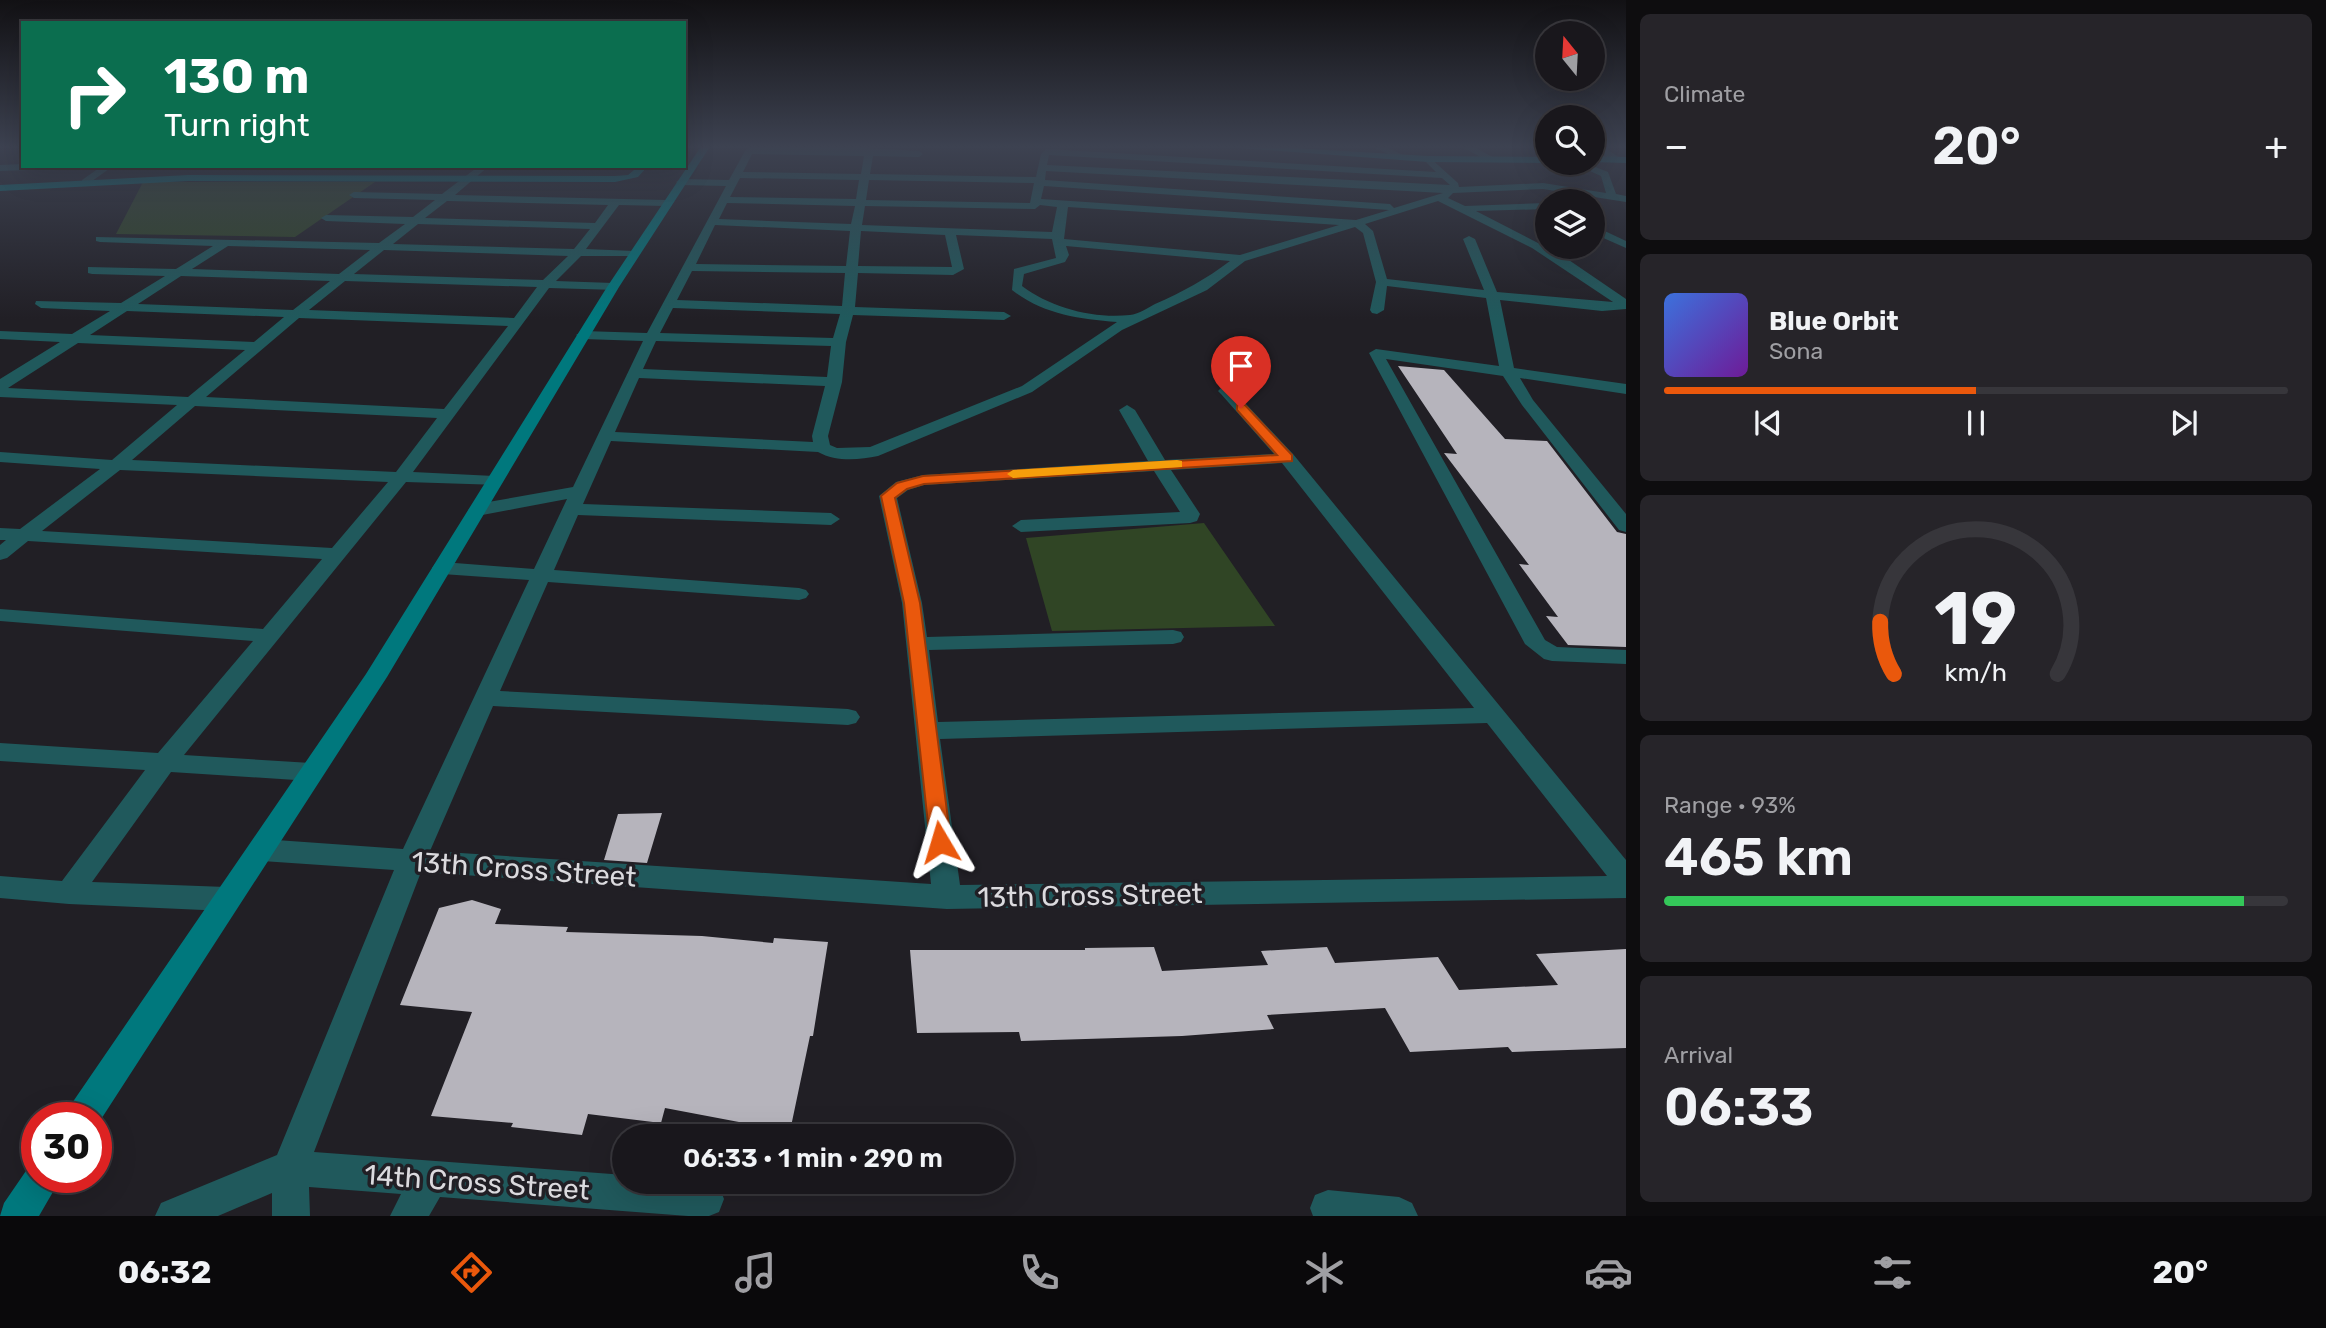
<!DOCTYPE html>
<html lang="en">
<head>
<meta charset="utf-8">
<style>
	body { margin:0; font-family:Rubik,sans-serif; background:#262429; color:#f1f3f6; height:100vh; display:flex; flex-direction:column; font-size:26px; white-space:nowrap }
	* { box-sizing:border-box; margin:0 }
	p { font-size:23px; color:#9f9fa3 }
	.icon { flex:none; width:38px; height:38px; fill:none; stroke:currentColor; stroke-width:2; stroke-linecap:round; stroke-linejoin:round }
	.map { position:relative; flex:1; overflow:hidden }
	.panel { display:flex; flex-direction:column; gap:14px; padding:14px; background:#0e0d0f; width:700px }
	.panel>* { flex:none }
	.top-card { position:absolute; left:21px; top:21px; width:665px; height:147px; border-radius:0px; box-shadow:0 7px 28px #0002,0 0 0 2px #37363b; background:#0b6e4f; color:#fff; overflow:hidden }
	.needle { width:46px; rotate:342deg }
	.tools { position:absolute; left:1535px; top:21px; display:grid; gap:14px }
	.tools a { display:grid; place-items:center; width:70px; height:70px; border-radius:50%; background:#19171c; box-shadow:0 7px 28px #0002,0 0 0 2px #37363b; font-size:35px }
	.speed { position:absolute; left:21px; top:1102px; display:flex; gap:14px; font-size:35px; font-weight:700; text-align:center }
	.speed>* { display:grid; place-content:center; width:91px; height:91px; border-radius:50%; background:#19171c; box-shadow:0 7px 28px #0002,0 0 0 2px #37363b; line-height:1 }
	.speed .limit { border:10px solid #d22; background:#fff; color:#111 }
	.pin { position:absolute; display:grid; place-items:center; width:60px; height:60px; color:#fff; margin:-72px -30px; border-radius:50% 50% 50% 0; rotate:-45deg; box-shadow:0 0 7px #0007 }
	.pin .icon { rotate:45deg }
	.me { position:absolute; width:77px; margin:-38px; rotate:353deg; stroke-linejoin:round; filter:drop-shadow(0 0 5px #0008) }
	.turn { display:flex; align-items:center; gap:24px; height:147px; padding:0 28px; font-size:32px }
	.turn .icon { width:91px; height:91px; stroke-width:2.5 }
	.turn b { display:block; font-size:49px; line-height:60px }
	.big { font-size:52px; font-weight:600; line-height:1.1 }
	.panel .tile { flex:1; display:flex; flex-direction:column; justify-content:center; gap:10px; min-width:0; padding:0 24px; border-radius:10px; background:#262429 }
	.panel .dial { align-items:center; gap:0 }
	.dial svg { height:182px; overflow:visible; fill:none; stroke:#37363b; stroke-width:7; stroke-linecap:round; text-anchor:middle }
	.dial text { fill:#f1f3f6; stroke:none }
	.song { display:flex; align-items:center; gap:21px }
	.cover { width:84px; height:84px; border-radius:10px; background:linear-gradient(135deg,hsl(220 70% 55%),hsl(280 70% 35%)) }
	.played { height:7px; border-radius:4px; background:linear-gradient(90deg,#ea580c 50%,#37363b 50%) }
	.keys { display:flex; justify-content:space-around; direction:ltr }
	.heat { display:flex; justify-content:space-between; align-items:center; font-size:38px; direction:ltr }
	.charge { height:10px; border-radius:5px; background:linear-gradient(90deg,#34c759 93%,#37363b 0) }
	.trip { position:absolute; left:612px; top:1124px; width:402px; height:70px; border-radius:35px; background:#19171c; box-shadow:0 7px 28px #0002,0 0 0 2px #37363b; font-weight:600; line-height:70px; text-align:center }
	.menu { display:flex; height:112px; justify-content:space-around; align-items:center; background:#0a090b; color:#9f9fa3 }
	.menu .icon { width:49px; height:49px }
	.menu .on { color:#ea580c }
	.menu b { font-size:32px; color:#f1f3f6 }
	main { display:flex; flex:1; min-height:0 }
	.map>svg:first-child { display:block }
	.green { fill:#304525 }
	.building { fill:#b6b4bc }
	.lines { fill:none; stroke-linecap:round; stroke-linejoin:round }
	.street { fill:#20595c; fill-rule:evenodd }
	.secondary { fill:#00787d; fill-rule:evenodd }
	.route { fill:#ea580c; stroke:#983908; stroke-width:2 }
	.slow { fill:#f59e0b }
	.labels { text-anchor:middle; stroke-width:7; stroke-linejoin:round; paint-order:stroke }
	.near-street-label { font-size:28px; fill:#dbdade; stroke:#211f25 }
</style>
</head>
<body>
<main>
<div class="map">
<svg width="1626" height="1216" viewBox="0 0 1626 1216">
	<rect width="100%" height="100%" fill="#211f25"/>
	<path class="green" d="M143,182H375L295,237L116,234Z
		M1204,523L1275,626L1052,631L1026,538Z"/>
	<path class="building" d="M1398,366L1444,370L1505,439L1547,441L1617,532L1626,534V647L1568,645L1546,616L1558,617L1519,564L1529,565L1444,453L1457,454Z
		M662,813L647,863L604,860L618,814Z
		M472,900L501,909L495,924L568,927L566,932L702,936L773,943L774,938L828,942L813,1036H810L789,1136H758L760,1126L665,1108L661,1123L588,1114L582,1135L511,1127L513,1123L431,1116L472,1012L400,1005L439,908Z
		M1154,947L1162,971L1268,965L1261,951L1327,947L1335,963L1438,957L1459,990L1558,985L1536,954L1626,949V1048L1512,1052L1508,1047L1410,1052L1385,1008L1267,1015L1274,1029L1182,1036L1021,1041L1019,1032L917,1033L910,950H1085V948Z"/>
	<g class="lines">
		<path class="street" d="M866,148L919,151L923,154L919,157L873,156L870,174L1036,177L1041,154L1046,149L1436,172L1423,159L1428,156L1458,183L1459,187L1543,183L1606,193L1601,176L1572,163H1585L1608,172L1616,194L1626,196V202L1543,189L1453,193L1448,198L1465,206L1547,203V209L1476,211L1563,256L1626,299V309L1602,311L1500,300L1514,368L1626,384V394L1520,378L1533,400L1626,514V532L1619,530L1522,405L1503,376L1386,359L1545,640L1557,647L1626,650V664L1552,661L1544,659L1525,644L1369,353L1376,349L1499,366L1486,298L1387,286L1384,310L1377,314L1372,313L1370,310L1376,282L1363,233L1355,227L1245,261L1207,290L1122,330L1032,392L878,456C859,460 836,462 818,452L611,441L583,504L831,513L840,519L831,525L578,515L554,570L799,588L806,590L809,594L806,598L799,600L548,582L500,691L848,709L856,711L860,717L856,723L848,725L493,706L430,851L931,884L902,603L879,496L896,482L923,475L1148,461L1119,410L1127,405L1135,410L1165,460L1274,454L1221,394L1218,391L1221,388H1231L1293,454L1626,860V898L947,909L421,872L314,1152L625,1175V1181H707L719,1186L724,1199L719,1212L709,1216H688L440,1197L429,1216H390L401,1194L309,1187L310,1216H272V1193L218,1216H155L161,1203L277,1155L394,870L262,861L252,857L248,850L252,843L262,839L403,849L529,580L442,574L435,572L432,568L435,564L442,562L534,569L567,499L477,516L468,510L477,504L573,487L643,341L583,339L576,335L583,331L647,333L726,186L681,185L676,182L681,179L729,180L745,151L749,148ZM752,154L864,156L861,174L743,172ZM1049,155L1442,178L1450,185L1047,165ZM1046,171L1443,193L1394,208L1390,204L1045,180ZM740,178L859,180L856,199L730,197ZM869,180L1034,183L1030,203L866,200ZM1044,186L1389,210L1356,220L1041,199ZM1438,201L1532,248L1613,302L1497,292L1475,239L1469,236L1463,239L1484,290L1387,279L1373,231L1365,224ZM727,203L855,206L851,224L719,219ZM1040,205L1057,207L1052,232L862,225L865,206L1035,209ZM1068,207L1339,225L1240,255L1064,239ZM715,225L850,231L846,266L696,264ZM861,231L945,235L952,267L858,266ZM956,235L1052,239L1056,258L1014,269L1012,290C1043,314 1078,319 1117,322L1022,386L870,447L837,448L830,445L828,436L842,382L846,342L853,315L1004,320L1011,316L1004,312L855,307L858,273L953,275L964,269ZM1066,246L1230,261C1206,279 1183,292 1155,304C1148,308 1138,314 1130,315C1094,319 1051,308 1022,286L1024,274L1065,262L1069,255ZM692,271L845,273L842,306L677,300ZM673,308L840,314L833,338L660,333ZM656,341L831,346L827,377L643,369ZM639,378L825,386L812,436L813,442L615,432ZM1282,463L1474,708L938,722L929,650L1173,644L1181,642L1184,637L1181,632L1173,630L927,637L922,603L897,498L908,490L924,485L1154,471L1180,512L1021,520L1012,526L1021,532L1190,523L1197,521L1200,514L1171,470ZM1487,723L1607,876L960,885L940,739Z
			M1375,148H1388L1409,158L1401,160Z
			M1464,148H1476L1498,160L1490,162Z
			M1594,148H1605L1623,160L1615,162Z
			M23,164V166H62L58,169L0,171V165Z
			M102,166H113L88,184H82V180Z
			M479,166H489L455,195L666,200L671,203L666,206L619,205L586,249L634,251L638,252V256H581L556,281L613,283L617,284V290L549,288L413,472L494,476L500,477L503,481L500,485L406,482L184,755L311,763L320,766L324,772L320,778L311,781L171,772L92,882L226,887L236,891L240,899L236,907L226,911L69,904L0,898V876L62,881L145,770L0,761V743L158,753L253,641L0,621V609L263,629L322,559L28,541L7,558L0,560V545L6,540H0V528L20,529L100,469L0,462V452L112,460L177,405L0,397V379L60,342L0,339V331L72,334L110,311L41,308L35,304L36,301L121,303L165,276L92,274L88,273V267L176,269L213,246L100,242L96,241V237L379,243L405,224L326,221L321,218L326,215L413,217L435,200L354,198L349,195L354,192L442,194ZM447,201L608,205L595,223L425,218ZM418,224L590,229L574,249L393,244ZM228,246L370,250L339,274L192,269ZM384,250L568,256L543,280L354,274ZM181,276L330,281L293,310L138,304ZM345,281L537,287L514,318L309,310ZM127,311L284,317L254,342L90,335ZM299,318L508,326L444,409L206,397ZM78,343L245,350L188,397L8,388ZM195,406L437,418L396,472L132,460ZM120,470L388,482L332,548L42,531Z
			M1592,225L1626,241V248L1592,233Z
			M1328,1190L1399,1197L1412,1203L1418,1216H1313L1310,1208L1315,1195Z"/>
		<path class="secondary" d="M700,148H709L619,287L387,677L96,1127V1118H65L70,1106L366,674L607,287Z
			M1239,148H1294L1428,156L1547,157V163L1428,162Z
			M1592,156L1626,157V163L1592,162Z
			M639,166H648L638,177L615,182L188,181L0,191V185L188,175L615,176L628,175Z
			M37,1163V1178H61L39,1216H0L4,1203L30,1165Z"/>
	</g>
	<linearGradient id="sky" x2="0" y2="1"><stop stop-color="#121114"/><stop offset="0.46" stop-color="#3d4251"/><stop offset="1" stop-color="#3d4251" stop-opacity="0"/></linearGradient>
	<rect width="1626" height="319" fill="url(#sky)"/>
	<path class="route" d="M1237,405H1245L1292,455V461L924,484L907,489L895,498L920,603L951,842L948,847L940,850L933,847L930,842L904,603L881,496L897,483L923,476L1277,455L1237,410Z"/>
	<path class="slow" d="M1177,460L1182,461V467L1013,478L1007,474L1013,470Z"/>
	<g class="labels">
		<g class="near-street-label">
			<text transform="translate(524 869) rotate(4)" y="10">13th Cross Street</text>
			<text transform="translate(1090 895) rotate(-1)" y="10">13th Cross Street</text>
			<text transform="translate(477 1182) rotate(4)" y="10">14th Cross Street</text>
		</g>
	</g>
</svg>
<div class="tools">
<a><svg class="needle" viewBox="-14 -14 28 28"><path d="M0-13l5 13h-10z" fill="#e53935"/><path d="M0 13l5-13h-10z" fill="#9f9fa3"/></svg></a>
<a><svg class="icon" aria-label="search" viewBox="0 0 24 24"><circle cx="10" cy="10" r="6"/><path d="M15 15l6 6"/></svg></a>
<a><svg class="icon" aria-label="layers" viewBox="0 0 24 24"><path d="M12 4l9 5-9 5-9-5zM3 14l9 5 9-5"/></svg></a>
</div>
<div class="speed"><div class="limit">30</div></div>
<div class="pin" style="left:1241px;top:408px;background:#d93025"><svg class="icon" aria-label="arrive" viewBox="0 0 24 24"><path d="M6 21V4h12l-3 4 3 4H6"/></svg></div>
<svg class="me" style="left:940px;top:842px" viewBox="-20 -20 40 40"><path d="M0-17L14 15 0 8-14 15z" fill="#ea580c" stroke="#fff" stroke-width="4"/></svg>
<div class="trip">06:33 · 1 min · 290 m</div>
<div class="top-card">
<div class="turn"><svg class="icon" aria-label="right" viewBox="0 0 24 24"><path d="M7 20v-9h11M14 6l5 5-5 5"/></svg><div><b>130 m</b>Turn right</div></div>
</div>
</div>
<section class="panel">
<div class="tile"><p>Climate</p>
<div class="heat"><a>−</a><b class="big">20°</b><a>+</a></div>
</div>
<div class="tile">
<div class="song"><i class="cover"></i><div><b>Blue Orbit</b><p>Sona</p></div></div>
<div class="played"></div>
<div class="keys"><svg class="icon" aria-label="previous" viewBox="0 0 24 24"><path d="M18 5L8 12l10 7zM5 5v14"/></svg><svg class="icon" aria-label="pause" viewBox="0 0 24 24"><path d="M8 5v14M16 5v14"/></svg><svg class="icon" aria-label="next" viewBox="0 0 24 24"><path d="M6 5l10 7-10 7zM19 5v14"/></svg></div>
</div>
<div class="tile dial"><svg viewBox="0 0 100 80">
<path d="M14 69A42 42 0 1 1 86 69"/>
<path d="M14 69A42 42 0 0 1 8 46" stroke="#ea580c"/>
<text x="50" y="56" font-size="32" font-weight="700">19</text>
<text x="50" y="72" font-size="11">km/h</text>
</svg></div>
<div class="tile"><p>Range · 93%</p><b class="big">465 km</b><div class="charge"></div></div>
<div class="tile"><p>Arrival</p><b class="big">06:33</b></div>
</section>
</main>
<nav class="menu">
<b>06:32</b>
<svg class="icon on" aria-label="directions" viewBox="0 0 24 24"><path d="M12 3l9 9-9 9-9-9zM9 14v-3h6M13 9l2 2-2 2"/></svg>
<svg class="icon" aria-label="music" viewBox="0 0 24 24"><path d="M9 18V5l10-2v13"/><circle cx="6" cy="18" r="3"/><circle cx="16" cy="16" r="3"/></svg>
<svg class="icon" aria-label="phone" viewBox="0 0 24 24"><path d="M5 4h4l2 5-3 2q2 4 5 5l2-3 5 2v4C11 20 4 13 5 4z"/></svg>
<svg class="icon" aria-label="climate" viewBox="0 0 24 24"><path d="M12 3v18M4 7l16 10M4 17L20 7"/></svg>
<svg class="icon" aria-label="car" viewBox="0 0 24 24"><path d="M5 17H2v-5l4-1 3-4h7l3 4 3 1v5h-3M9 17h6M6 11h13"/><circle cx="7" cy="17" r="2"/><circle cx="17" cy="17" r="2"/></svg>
<svg class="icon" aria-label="filters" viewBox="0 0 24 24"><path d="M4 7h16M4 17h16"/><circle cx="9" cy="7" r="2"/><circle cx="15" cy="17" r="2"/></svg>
<b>20°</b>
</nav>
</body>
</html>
